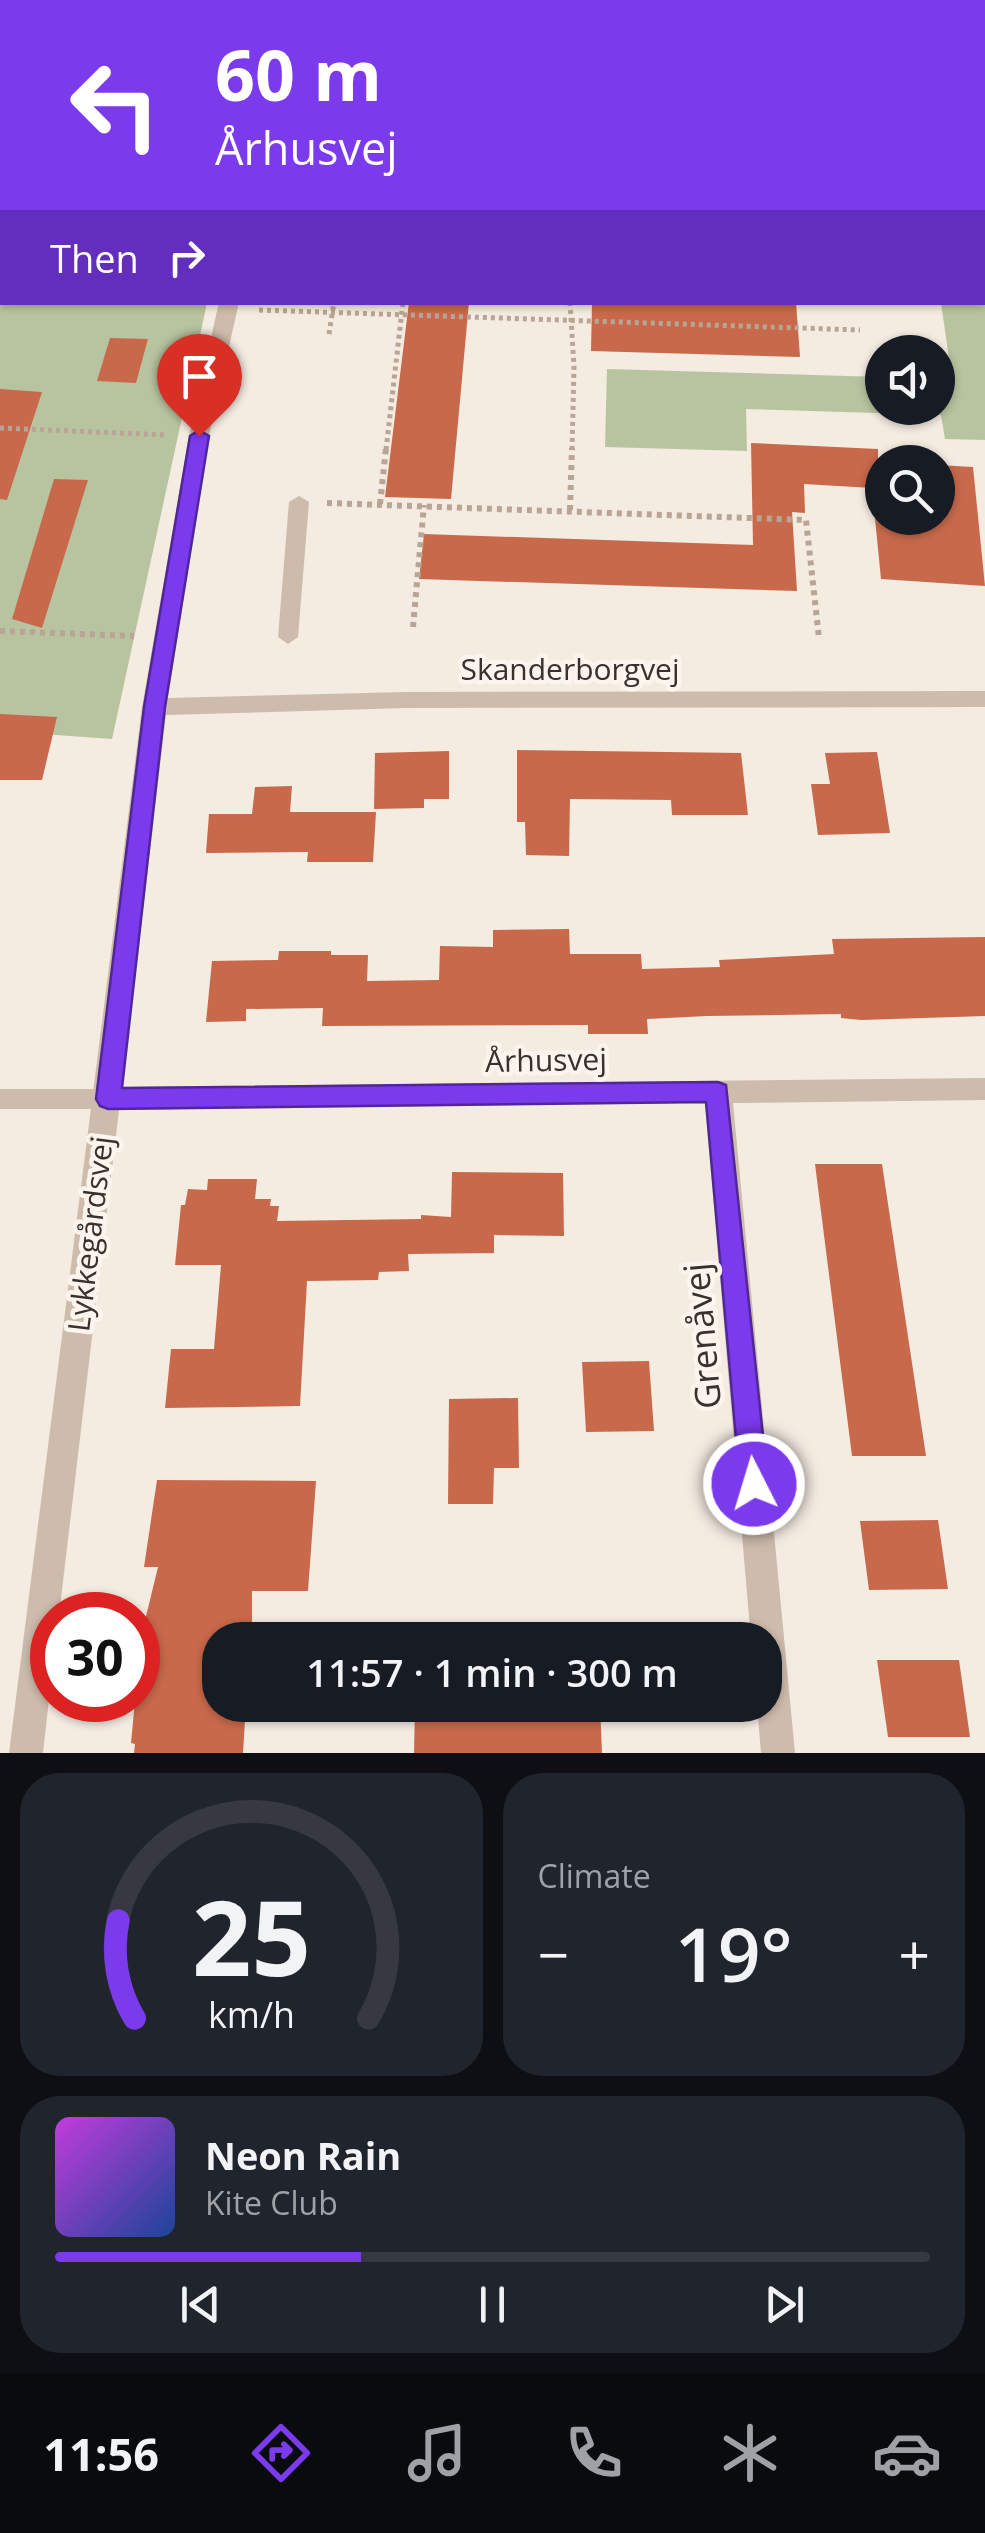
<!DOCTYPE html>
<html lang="en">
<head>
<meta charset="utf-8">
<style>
	body { margin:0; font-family:"Open Sans",sans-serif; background:#20242c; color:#f1f3f6; height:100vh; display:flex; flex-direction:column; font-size:38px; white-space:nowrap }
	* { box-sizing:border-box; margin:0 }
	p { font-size:32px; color:#9ea1a6 }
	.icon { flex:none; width:55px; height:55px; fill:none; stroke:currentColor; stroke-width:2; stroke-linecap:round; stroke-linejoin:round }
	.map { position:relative; height:1753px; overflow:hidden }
	.panel { display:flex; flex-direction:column; gap:20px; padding:20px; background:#0d0f14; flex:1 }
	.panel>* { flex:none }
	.top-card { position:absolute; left:0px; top:0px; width:985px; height:305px; box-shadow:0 2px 8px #0004; background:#7c3aed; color:#fff; overflow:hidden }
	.buttons { position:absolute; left:865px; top:335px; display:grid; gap:20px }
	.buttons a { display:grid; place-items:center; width:90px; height:90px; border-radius:50%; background:#171b24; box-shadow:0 2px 8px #0004; font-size:50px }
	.speed { position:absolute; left:30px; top:1592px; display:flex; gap:20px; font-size:50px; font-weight:700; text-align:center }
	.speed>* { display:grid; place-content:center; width:130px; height:130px; border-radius:50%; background:#171b24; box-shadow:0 2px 8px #0004; line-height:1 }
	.speed .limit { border:15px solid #d22; background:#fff; color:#111 }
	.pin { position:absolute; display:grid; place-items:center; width:85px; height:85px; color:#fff; margin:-102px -42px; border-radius:50% 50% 50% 0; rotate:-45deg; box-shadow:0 0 10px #0007 }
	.pin .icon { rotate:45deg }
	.me { position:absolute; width:110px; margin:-55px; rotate:355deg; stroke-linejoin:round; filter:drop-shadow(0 0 8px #0008) }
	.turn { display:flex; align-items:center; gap:35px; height:210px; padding:0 50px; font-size:45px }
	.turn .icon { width:130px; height:130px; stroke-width:2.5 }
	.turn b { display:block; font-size:70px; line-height:85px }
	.then { display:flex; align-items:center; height:95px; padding:0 50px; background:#0003; gap:20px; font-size:38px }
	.big { font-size:75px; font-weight:600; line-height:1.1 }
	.panel .tile { flex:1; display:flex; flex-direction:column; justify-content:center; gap:15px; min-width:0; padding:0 35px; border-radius:40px; background:#20242c }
	.panel .dial { align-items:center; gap:0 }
	.dial svg { height:260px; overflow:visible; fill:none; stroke:#363941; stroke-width:7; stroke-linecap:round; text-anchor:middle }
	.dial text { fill:#f1f3f6; stroke:none }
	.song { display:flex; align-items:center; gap:30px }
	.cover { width:120px; height:120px; border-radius:15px; background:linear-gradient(135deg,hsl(290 70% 55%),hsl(220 70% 35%)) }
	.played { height:10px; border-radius:5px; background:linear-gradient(90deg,#7c3aed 35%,#363941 35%) }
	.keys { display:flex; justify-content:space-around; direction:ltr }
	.heat { display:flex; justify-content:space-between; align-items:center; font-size:55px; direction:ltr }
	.panel .tiles { flex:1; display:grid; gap:20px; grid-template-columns:1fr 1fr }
	.tile:last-child { grid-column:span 2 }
	.trip { position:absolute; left:202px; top:1622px; width:580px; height:100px; border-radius:40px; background:#171b24; box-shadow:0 2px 8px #0004; font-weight:600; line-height:100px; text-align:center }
	.tabs { display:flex; height:160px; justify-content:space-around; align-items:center; background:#090b0e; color:#9ea1a6 }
	.tabs .icon { width:70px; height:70px }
	.tabs .selected { color:#7c3aed }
	.tabs b { font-size:45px; color:#f1f3f6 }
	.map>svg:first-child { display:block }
	.green { fill:#b8c4a0 }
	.building { fill:#c8694b }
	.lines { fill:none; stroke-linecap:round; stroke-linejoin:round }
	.path-far1 { stroke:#b9a596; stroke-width:5; stroke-dasharray:4 4; stroke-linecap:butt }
	.path { stroke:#b9a596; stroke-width:6; stroke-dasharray:5 5; stroke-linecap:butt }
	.lane { fill:#cdbbac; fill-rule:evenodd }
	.street { fill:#cdbbac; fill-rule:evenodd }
	.route { fill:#7c3aed; stroke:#51269a; stroke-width:2.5 }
	.labels { text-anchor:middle; stroke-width:9; stroke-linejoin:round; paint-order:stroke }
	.street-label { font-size:30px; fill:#3b302b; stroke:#fbf5ee }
	.near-street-label { font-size:35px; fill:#3b302b; stroke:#fbf5ee }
</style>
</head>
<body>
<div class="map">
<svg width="985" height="1753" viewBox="0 0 985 1753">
	<rect width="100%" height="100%" fill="#f4ebe1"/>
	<path class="green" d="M898,0H985V440L945,439L941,415L746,409L747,451L605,447L607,369L882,377V408H938V379H952L941,303L982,302V2Z
		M0,33L2,302L207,303L112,739L0,731Z"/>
	<path class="building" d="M409,302H469L451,499L385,497Z
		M592,302H796L800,357L591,351Z
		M110,338L148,339L136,383L97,381Z
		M0,389L42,392L7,500L0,499Z
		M751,443L878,449V462H886H882V518H938V465L973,467L985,586L881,579L872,488L804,484L805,513L792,512L797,591L419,579L424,534L753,545Z
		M54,479L88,480L42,628L12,619Z
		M0,714L57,717L42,780H0Z
		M517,750L741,753L748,815H672L671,800L570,799L569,856L526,855L525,822H517Z
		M449,751V799H424V808L374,809L375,753Z
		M877,752L890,833L818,835L811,784H830L825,753Z
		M292,786L290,812H376L373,862H307L308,852L206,853L209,814H252L255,787Z
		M569,929L570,954H641L642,969L720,967L719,960L834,954L832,939L985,937V1016L861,1020L841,1018V1014L707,1016L647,1019L648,1034H588V1025L322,1026L323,1008L246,1009V1021L206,1022L212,961L278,960L279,951H331V955H368L367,981L439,980L440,946L493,947V930Z
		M815,1164H882L926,1456H852Z
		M452,1172L563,1173L564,1236L494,1235V1253L408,1254L409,1271L379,1272L378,1280L307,1281L300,1406L165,1408L171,1349H214L221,1265H175L181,1205H185L188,1189L207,1190L208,1179H257L255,1199H271L270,1206H279L277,1221L421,1219V1215L451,1217Z
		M649,1361L654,1431L586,1432L582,1362Z
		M518,1398L519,1468H494L493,1504H448L449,1399Z
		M157,1480L316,1481L308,1591H252V1640H220V1705H246L243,1753H134L135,1744L131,1743L141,1637L158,1567H144Z
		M938,1520L948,1589L869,1590L860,1521Z
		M877,1660H959L970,1737H888Z
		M415,1705H600L602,1753H414Z"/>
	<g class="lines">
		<path class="path-far1" d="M570,302L574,367L572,450
			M259,310L860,330
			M329,334L334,302
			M0,428L168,435
			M386,450L403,302"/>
		<path class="path" d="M327,503L806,520L819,638
			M380,504L386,448
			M570,510L572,448
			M413,627L424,505
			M0,631L134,636"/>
		<path class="lane" d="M0,18H2V26H0Z
			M0,239H2V249H0Z
			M299,496L309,502L298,637L288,644L278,637L289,502Z
			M0,1089H108L117,1092L120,1099L117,1106L108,1109H0Z"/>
		<path class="street" d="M219,302H239L209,436L168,698L406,692L985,691V707L406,708L166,715L122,1087L985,1078V1100L733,1103L795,1753H761L757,1705H765V1640H751L705,1103L119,1110L59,1615H52V1672L43,1753H9L142,707L189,436Z"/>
	</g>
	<path class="route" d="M199,430L209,436L165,707L122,1088L718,1082L726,1085L768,1484L764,1494L754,1498L744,1494L740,1484L706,1102L108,1109L100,1106L96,1099L144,707L190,436Z"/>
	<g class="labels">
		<g class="street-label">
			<text x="570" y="680">Skanderborgvej</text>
			<text transform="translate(546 1061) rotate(-1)" y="10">Århusvej</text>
			<text transform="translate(91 1234) rotate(-83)" y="10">Lykkegårdsvej</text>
		</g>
		<g class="near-street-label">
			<text transform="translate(703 1336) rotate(-95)" y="12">Grenåvej</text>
		</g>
	</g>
</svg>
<div class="buttons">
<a><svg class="icon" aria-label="sound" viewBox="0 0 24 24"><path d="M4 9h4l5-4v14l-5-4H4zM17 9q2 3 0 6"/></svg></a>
<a><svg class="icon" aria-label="search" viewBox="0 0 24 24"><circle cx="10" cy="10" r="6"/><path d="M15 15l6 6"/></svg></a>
</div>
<div class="speed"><div class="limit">30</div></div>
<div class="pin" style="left:199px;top:436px;background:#d93025"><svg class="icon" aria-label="arrive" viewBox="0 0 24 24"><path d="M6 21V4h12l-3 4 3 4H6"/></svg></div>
<svg class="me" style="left:754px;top:1484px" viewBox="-20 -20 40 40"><circle r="17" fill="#7c3aed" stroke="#fff" stroke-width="3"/><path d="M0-11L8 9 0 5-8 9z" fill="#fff"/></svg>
<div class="trip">11:57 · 1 min · 300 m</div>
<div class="top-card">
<div class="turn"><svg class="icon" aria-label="left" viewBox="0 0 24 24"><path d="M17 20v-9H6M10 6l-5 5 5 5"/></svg><div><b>60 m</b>Århusvej</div></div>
<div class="then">Then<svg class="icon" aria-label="right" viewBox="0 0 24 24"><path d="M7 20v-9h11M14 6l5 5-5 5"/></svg></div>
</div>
</div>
<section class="panel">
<div class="tiles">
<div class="tile dial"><svg viewBox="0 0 100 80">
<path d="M14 69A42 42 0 1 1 86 69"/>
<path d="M14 69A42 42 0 0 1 9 39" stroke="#7c3aed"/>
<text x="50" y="56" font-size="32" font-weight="700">25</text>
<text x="50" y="72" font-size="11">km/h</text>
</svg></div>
<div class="tile"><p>Climate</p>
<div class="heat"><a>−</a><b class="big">19°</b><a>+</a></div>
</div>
<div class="tile">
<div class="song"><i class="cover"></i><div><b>Neon Rain</b><p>Kite Club</p></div></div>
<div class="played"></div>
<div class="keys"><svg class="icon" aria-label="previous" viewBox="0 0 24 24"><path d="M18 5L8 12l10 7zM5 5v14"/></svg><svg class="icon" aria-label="pause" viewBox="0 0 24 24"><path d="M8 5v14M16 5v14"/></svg><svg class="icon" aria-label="next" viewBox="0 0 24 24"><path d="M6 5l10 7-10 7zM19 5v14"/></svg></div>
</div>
</div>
</section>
<nav class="tabs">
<b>11:56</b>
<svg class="icon selected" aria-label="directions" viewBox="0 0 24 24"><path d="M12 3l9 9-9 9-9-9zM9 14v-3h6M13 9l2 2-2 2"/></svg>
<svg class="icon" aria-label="music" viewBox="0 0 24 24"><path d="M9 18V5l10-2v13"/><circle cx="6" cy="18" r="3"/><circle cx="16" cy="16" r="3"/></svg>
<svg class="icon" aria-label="phone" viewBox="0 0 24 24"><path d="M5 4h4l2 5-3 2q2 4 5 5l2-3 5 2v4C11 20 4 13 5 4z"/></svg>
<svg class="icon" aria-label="climate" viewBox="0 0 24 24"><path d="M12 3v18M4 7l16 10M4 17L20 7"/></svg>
<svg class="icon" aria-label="car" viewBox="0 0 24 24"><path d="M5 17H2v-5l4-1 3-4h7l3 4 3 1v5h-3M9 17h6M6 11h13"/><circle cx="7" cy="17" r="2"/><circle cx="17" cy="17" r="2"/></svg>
</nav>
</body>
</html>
